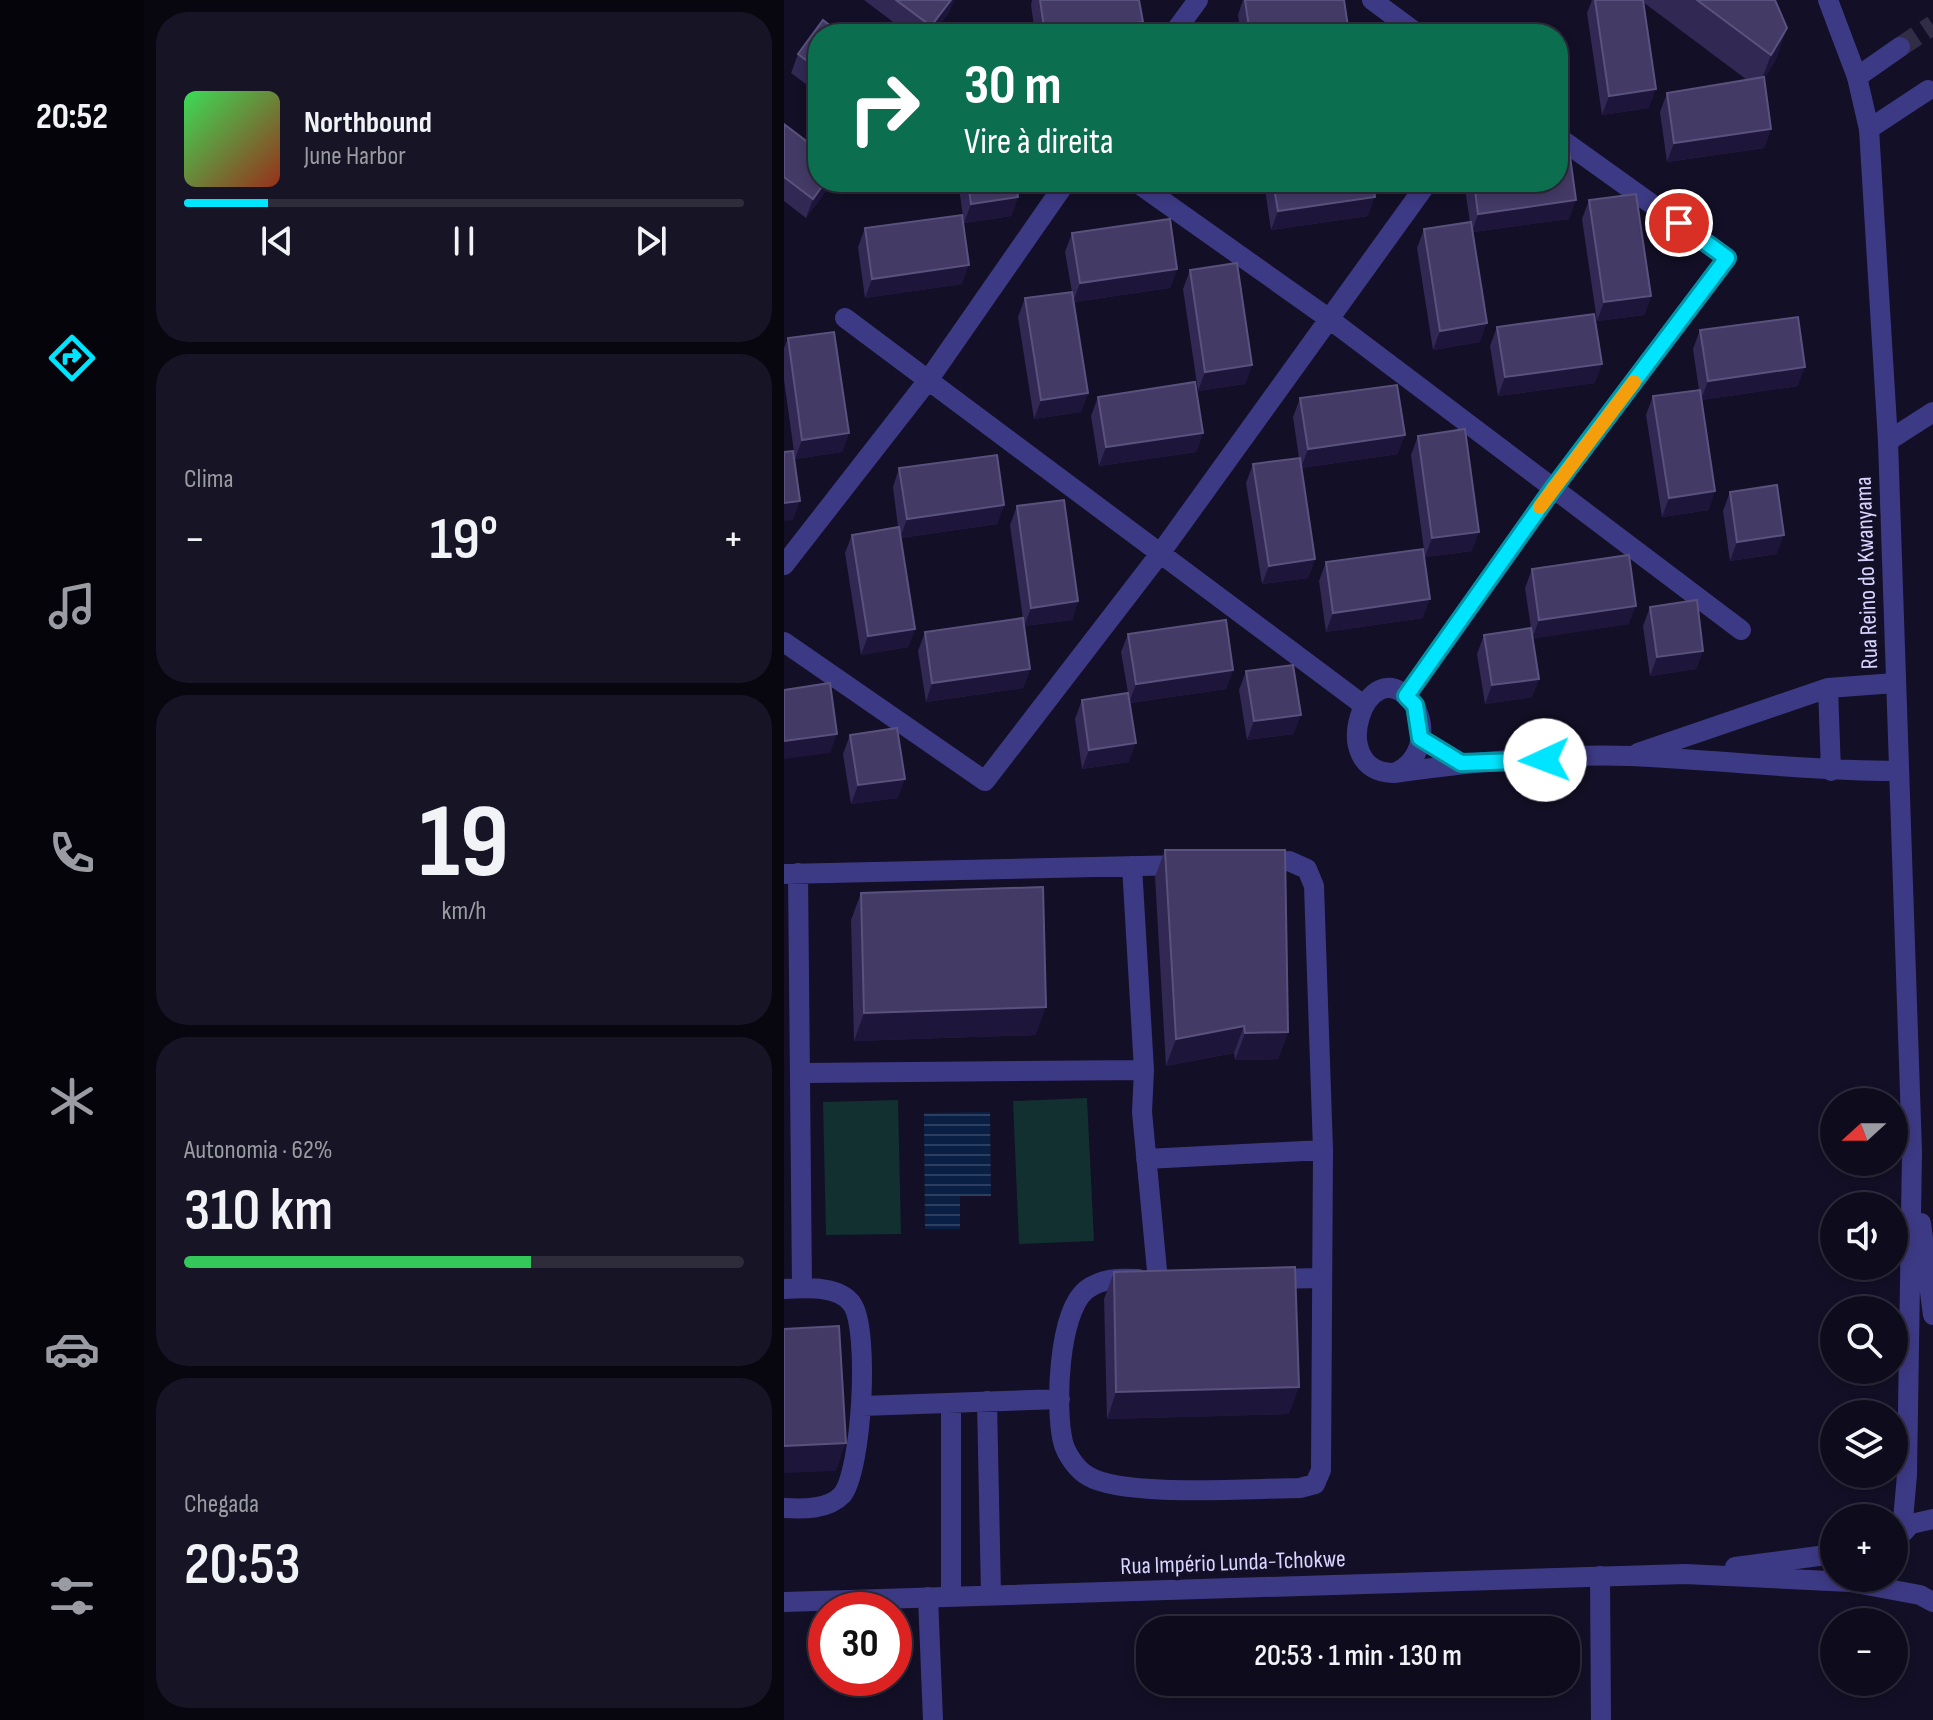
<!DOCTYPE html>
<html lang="pt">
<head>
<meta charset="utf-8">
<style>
	body { margin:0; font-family:"Sofia Sans Condensed",sans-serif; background:#171425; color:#f1f3f6; height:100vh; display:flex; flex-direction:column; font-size:30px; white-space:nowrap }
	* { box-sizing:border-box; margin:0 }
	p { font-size:26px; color:#9b9ba3 }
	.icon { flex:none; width:44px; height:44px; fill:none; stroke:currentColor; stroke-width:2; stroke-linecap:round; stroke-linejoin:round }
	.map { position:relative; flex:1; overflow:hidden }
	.details { display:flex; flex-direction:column; gap:12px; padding:12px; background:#08060f; width:640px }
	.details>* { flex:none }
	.top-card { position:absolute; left:24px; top:24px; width:760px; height:168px; border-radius:32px; box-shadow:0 4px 12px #0003,0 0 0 2px #2e2b3b; background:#0b6e4f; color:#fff; overflow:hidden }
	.needle { width:52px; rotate:249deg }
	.buttons { position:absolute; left:1036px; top:1088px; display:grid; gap:16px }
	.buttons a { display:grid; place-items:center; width:88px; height:88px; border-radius:50%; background:#0e0b1c; box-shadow:0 4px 12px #0003,0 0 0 2px #2e2b3b; font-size:40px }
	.speed { position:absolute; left:24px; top:1592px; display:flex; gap:16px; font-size:40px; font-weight:700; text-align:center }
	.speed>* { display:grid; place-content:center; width:104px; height:104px; border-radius:50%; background:#0e0b1c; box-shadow:0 4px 12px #0003,0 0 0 2px #2e2b3b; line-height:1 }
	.speed .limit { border:12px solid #d22; background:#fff; color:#111 }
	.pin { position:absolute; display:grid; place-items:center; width:68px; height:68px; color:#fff; margin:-34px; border:4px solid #fff; border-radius:50%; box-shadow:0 2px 8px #0007 }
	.me { position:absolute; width:88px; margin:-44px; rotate:268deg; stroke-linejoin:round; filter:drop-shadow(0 0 6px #0008) }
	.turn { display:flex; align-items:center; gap:28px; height:168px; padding:0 24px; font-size:36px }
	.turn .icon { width:104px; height:104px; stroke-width:2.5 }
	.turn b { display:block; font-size:56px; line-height:68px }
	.big { font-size:60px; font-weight:600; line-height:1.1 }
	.details .card { flex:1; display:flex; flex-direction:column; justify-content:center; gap:12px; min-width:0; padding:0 28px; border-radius:32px; background:#171425 }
	.details .dial { align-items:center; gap:0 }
	.dial b { font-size:104px; line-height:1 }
	.song { display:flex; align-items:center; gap:24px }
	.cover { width:96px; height:96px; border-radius:12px; background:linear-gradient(135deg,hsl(130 70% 55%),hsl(10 70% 35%)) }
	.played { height:8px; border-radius:4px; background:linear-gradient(90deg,#00e5ff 15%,#2e2b3b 15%) }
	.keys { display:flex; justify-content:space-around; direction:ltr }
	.heat { display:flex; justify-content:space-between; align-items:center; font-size:44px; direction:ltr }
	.charge { height:12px; border-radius:6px; background:linear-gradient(90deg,#34c759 62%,#2e2b3b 0) }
	.trip { position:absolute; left:352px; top:1616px; width:444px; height:80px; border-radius:32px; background:#0e0b1c; box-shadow:0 4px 12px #0003,0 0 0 2px #2e2b3b; font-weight:600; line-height:80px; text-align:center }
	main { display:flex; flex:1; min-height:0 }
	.dock { display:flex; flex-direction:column; width:144px; justify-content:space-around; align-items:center; background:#06040b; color:#9b9ba3 }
	.dock .icon { width:56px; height:56px }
	.dock .active { color:#00e5ff }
	.dock b { font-size:36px; color:#f1f3f6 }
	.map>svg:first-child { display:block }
	.park { fill:#12302f }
	.water { fill:url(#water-rules) }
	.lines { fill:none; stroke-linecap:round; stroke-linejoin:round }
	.minor-tunnel { stroke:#312d47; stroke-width:20; stroke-dasharray:20 10; stroke-linecap:butt }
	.service { stroke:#3d3a85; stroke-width:20 }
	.minor { stroke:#3d3a85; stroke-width:20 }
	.tertiary { stroke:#3d3a85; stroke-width:20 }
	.wall { fill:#312854 }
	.shaded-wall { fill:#1d163a }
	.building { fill:#433a66; stroke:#5a527e; stroke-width:2 }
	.route-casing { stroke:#0095a6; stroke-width:20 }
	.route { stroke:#00e5ff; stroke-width:14 }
	.slow { stroke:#f59e0b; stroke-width:14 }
	.labels { text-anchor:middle; stroke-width:8; stroke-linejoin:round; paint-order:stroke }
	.street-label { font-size:24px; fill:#d9d4ff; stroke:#130f26 }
</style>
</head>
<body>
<main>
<nav class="dock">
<b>20:52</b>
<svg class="icon active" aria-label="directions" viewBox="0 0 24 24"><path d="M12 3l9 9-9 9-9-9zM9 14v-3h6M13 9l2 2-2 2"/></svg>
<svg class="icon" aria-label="music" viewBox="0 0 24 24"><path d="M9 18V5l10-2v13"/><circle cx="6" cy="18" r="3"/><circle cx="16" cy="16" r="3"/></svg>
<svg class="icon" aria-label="phone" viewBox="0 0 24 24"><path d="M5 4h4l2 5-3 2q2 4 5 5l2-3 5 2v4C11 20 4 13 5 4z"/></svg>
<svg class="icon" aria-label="climate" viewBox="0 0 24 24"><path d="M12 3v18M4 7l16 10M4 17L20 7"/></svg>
<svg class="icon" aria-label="car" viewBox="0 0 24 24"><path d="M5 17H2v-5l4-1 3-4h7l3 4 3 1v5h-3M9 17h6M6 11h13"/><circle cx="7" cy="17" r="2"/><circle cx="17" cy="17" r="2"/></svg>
<svg class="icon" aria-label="filters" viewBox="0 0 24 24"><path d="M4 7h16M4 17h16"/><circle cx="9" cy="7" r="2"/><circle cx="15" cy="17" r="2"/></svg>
</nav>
<section class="details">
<div class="card">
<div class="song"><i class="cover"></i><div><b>Northbound</b><p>June Harbor</p></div></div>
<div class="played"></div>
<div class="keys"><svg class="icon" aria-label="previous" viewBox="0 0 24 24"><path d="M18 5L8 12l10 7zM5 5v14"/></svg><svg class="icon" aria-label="pause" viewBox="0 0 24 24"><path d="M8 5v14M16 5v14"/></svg><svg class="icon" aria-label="next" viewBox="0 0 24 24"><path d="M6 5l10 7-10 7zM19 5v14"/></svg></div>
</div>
<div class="card"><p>Clima</p>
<div class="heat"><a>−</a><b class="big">19°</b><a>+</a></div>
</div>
<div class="card dial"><b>19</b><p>km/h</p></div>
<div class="card"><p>Autonomia · 62%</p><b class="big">310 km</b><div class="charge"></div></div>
<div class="card"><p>Chegada</p><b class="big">20:53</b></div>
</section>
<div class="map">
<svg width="1149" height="1720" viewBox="0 0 1149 1720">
	<defs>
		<pattern id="water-rules" width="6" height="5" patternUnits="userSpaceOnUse" patternTransform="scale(2)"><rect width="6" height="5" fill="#0a1f44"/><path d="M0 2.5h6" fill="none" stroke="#2d3f60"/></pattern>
	</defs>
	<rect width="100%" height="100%" fill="#130f26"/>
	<path class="park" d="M303,1098L310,1241L235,1244L229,1101Z
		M114,1100L117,1234L42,1235L39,1102Z"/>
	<path class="water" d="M206,1112L207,1196H176V1229H141L140,1113Z"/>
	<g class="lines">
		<path class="minor-tunnel" d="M1116,47L1149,25"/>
		<path class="service" d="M1104,441L1149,412"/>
		<path class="minor" d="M588,0L634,34
			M389,34L414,0
			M1073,77L1116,47
			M1085,129L1144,90
			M352,182L544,318L957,630
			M61,318L578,704
			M0,565L145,379L282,182
			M0,642L201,781L375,555L644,182
			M1044,688L1047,771
			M622,696L768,490L943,258L774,137
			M636,738L677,763
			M854,753L1044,688L1111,683
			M610,773C638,762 646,725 627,701C583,648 540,773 610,773C687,762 769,753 847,756C937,760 1025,771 1115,771
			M348,866L360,1070L358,1112L374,1281
			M14,873L18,1288
			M0,874L400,865
			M18,1073L360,1070
			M362,1159L539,1150
			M354,1279C336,1278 318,1278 302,1290C274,1313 271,1409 279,1442C282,1454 293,1470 304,1476C340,1498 469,1488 516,1488L531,1484L537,1470L539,1150L530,886L523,869L505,861L476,862
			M486,1279L538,1278
			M0,1289C21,1288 55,1285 68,1304C86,1329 78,1471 58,1495C44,1510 18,1509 0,1508
			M203,1401L207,1595
			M78,1406L276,1399
			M816,1576L817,1720
			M167,1596V1404
			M144,1597L149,1720"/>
		<path class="tertiary" d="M1044,0L1073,77L1085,129L1104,441L1128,1152L1123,1475L1118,1531L1110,1535
			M1137,1223L1149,1315
			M1113,1539L1127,1524L1149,1519
			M951,1567L1050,1554
			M0,1602L901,1574L1066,1582L1136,1595L1149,1602"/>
	</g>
	<path class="wall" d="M80,0H170L165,12L149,34H125Z
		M248,0H355L359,22L354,34H251L247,5Z
		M459,0H560L565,33L457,34L454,15Z
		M808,0H991L1003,28L991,61L980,79L987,129L980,148L883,162L876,112L883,93L963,80L859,2L865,108L818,115L803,13Z
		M34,34V93L7,73L14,54Z
		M0,124L47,184L22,218L0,201Z
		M174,182H232L234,197L227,216L180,223Z
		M480,182H589L584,216L487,230Z
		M680,182H774L785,219L689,232L696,342L649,350L633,248L640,229L686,222Z
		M805,200L867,296L860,315L813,321L798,219Z
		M81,228L178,284L81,298L74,247Z
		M288,233L393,269L386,288L290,302L304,393L297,412L250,419L234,317L241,298L288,292L281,252Z
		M406,270L468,365L461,384L414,391L399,289Z
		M713,327L811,383L714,396L706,346Z
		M916,330L1014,386L917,400L925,510L878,517L862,415L869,396L915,390L909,349Z
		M4,338L65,433L58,452L11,459L0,380V348Z
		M314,397L419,433L412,452L315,466L307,416Z
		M516,398L614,454L517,468L531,559L524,578L478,584L462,483L469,464L515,458L509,417Z
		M634,436L688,551L641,557L627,455Z
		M115,468L220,505L213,524L117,538L131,629L124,647L77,655L61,553L68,535L114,527L109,487Z
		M946,492L993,554L946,561L939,511Z
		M233,506L294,601L288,620L240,626L226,525Z
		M542,562L639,618L542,632L535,581Z
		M748,569L845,624L749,638L755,679L748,697L701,704L693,654L700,635L747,628L741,588Z
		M866,607L919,651L912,669L866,676L859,626Z
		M141,632L246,669L239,688L142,702L134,651Z
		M344,634L449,670L442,689L346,703L345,762L298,769L291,719L298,700L344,693L337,652Z
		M462,671L510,734L463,740L455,690Z
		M66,735L114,798L67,804L59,754Z
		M381,850L504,1032L494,1059L451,1060L450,1053L382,1066L371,877Z
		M77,893L252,1035L70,1041L67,920Z
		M330,1272L505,1414L323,1419L320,1299Z"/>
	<path class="shaded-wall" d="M167,0H170L165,12L149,34H144L147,26Z
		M359,22L354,34H275Z
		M1003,28L991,61L974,89L987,55Z
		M872,89L865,108L818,115L825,96Z
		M987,129L980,148L883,162L890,143Z
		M41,182H48L22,218L29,199Z
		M234,197L227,216L180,223L187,204Z
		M591,197L584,216L487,230L494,211Z
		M792,200L785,219L688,232L694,214Z
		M185,265L178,284L81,298L88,279Z
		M393,269L386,288L289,302L296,283Z
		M867,296L860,315L813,321L820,302Z
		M703,323L696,342L649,350L656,331Z
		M818,364L811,383L714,396L721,377Z
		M468,365L461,384L414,391L421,372Z
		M1021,367L1014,386L917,400L924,381Z
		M304,393L297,412L250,419L257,400Z
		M65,433L58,452L11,459L18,440Z
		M419,433L412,452L315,466L322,447Z
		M621,435L614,454L517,468L524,449Z
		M931,491L925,510L878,517L885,498Z
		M16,501L9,520L0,521V503Z
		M220,505L213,524L116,538L123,519Z
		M695,532L688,551L641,557L648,538Z
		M1000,535L993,554L946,561L953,542Z
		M531,559L524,578L478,584L485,566Z
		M646,599L639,618L542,632L549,613Z
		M294,601L288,620L240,626L247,608Z
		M852,606L845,624L748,639L755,620Z
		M131,629L124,647L77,655L84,636Z
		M919,651L912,669L866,676L873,657Z
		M246,669L239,688L142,702L148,683Z
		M449,670L442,689L345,703L352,684Z
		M755,679L748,697L701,704L708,685Z
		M517,715L510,734L463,740L470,721Z
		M53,734L46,753L0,759V741Z
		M352,743L345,762L298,769L305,750Z
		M121,779L114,798L67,804L74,785Z
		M262,1007L252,1035L70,1041L80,1013Z
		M460,1026L450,1053L382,1066L392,1039Z
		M504,1032L494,1059L451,1060L461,1033Z
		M515,1387L505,1414L323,1419L332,1392Z
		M62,1443L52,1471L0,1473V1446Z"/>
	<path class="building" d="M112,0H167L147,26Z
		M256,0H355L359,22L275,34H261Z
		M461,0H560L565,33L466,34Z
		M811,0H859L872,89L825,96Z
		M913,0H991L1003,28L987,55Z
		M39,20L57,34H34V69L14,54Z
		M625,27L626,34H578Z
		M980,77L987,129L890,143L883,93Z
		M0,124L34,150V182H41L29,199L0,177Z
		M785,149L792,200L694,214L690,182H774V151Z
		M184,182H232L234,197L187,204Z
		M489,182H589L591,197L494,211Z
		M852,194L867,296L820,302L805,200Z
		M178,215L185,265L88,279L81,228Z
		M386,219L393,269L296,283L288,233Z
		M687,222L703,323L656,331L640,229Z
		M453,263L468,365L421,372L406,270Z
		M288,292L304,393L257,400L241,298Z
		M810,314L818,364L721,377L713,327Z
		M1014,317L1021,367L924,381L916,330Z
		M50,332L65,433L18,440L4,338Z
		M411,382L419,433L322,447L314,397Z
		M613,385L621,435L524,449L516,398Z
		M916,390L931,491L885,498L869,396Z
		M681,429L695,532L648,538L634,436Z
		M9,451L16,501L0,503V452Z
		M213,455L220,505L123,519L115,468Z
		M516,458L531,559L485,566L469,464Z
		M993,485L1000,535L953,542L946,492Z
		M280,500L294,601L247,608L233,506Z
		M115,527L131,629L84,636L68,535Z
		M639,549L646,599L549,613L542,562Z
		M845,555L852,606L755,620L748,569Z
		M913,600L919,651L873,657L866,607Z
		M239,618L246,669L148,683L141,632Z
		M442,620L449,670L352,684L344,634Z
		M747,628L755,679L708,685L700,635Z
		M509,665L517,715L470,721L462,671Z
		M46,683L53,734L0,741V690Z
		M344,693L352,743L305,750L298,700Z
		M113,728L121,779L74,785L66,735Z
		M381,850H501L504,1032L461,1033L460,1026L392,1039Z
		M259,887L262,1007L80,1013L77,893Z
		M511,1267L515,1387L332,1392L330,1272Z
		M55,1326L62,1443L0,1446V1329Z"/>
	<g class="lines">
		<g class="route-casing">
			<path id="route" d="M761,760L677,763L636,738L631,705L622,696L768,490L943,258L895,223"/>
		</g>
		<use href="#route" class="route"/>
		<path class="slow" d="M756,507L850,382"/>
	</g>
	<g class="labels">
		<g class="street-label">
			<text transform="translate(1082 573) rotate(-92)" y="8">Rua Reino do Kwanyama</text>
			<text transform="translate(449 1562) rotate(-2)" y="8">Rua Império Lunda-Tchokwe</text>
		</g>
	</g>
</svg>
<div class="buttons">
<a><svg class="needle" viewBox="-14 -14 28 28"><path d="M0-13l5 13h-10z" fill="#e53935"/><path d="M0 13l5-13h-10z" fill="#9b9ba3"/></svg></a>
<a><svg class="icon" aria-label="sound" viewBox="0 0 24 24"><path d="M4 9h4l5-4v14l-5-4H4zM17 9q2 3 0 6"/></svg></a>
<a><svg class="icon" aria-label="search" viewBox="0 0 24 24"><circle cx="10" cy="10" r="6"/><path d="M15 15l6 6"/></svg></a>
<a><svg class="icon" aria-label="layers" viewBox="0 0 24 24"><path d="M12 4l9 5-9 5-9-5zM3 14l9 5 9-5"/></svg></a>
<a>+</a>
<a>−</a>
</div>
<div class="speed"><div class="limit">30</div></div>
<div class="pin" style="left:895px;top:223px;background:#d93025"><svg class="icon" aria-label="arrive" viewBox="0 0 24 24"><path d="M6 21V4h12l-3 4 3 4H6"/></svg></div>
<svg class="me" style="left:761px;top:760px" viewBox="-20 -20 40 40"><circle r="19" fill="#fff"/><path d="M0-13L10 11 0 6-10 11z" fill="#00e5ff"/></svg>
<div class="trip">20:53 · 1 min · 130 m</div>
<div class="top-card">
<div class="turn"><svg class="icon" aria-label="right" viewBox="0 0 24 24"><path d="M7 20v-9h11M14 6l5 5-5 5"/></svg><div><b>30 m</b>Vire à direita</div></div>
</div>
</div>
</main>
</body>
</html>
